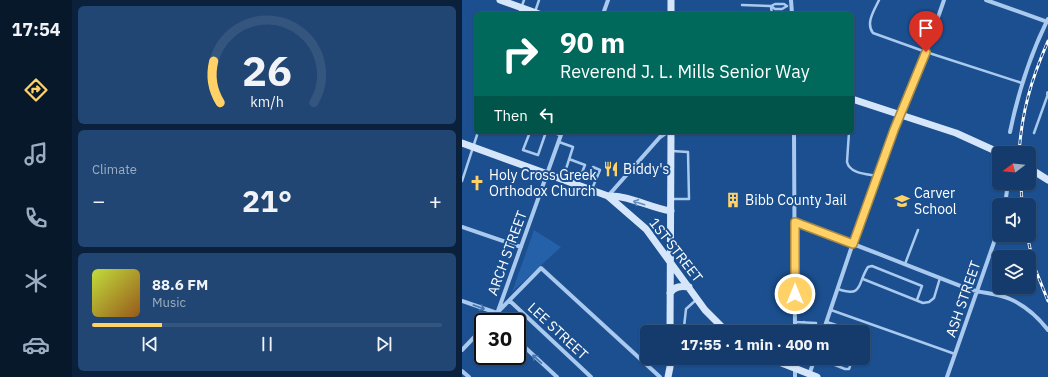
<!DOCTYPE html>
<html lang="en">
<head>
<meta charset="utf-8">
<style>
	body { margin:0; font-family:"IBM Plex Sans",sans-serif; background:#214673; color:#f1f3f6; height:100vh; display:flex; flex-direction:column; font-size:15px; white-space:nowrap }
	* { box-sizing:border-box; margin:0 }
	p { font-size:13px; color:#9dadc1 }
	.icon { flex:none; width:22px; height:22px; fill:none; stroke:currentColor; stroke-width:2; stroke-linecap:round; stroke-linejoin:round }
	.map { position:relative; flex:1; overflow:hidden }
	.sheet { display:flex; flex-direction:column; gap:6px; padding:6px; background:#0b203b; width:390px }
	.sheet>* { flex:none }
	.banner { position:absolute; left:12px; top:12px; width:380px; height:122px; border-radius:6px; box-shadow:0 1px 3px #0004,0 0 0 1px #33557e; background:#00695c; color:#fff; overflow:hidden }
	.needle { width:26px; rotate:254deg }
	.buttons { position:absolute; left:530px; top:146px; display:grid; gap:8px }
	.buttons a { display:grid; place-items:center; width:44px; height:44px; border-radius:6px; background:#143b6b; box-shadow:0 1px 3px #0004,0 0 0 1px #33557e; font-size:20px }
	.speed { position:absolute; left:12px; top:313px; display:flex; gap:8px; font-size:20px; font-weight:700; text-align:center }
	.speed>* { display:grid; place-content:center; width:52px; height:52px; border-radius:50%; background:#143b6b; box-shadow:0 1px 3px #0004,0 0 0 1px #33557e; line-height:1 }
	.speed .limit { border:2px solid #111; border-radius:6px; background:#fff; color:#111 }
	.pin { position:absolute; display:grid; place-items:center; width:34px; height:34px; color:#fff; margin:-41px -17px; border-radius:50% 50% 50% 0; rotate:-45deg; box-shadow:0 0 4px #0007 }
	.pin .icon { rotate:45deg }
	.me { position:absolute; width:44px; margin:-22px; rotate:0deg; stroke-linejoin:round; filter:drop-shadow(0 0 3px #0008) }
	.turn { display:flex; align-items:center; gap:14px; height:84px; padding:0 20px; font-size:18px }
	.turn .icon { width:52px; height:52px; stroke-width:2.5 }
	.turn b { display:block; font-size:28px; line-height:34px }
	.then { display:flex; align-items:center; height:38px; padding:0 20px; background:#0003; gap:8px; font-size:15px }
	.big { font-size:30px; font-weight:700; line-height:1.1 }
	.sheet .card { flex:1; display:flex; flex-direction:column; justify-content:center; gap:6px; min-width:0; padding:0 14px; border-radius:6px; background:#214673 }
	.sheet .dial { align-items:center; gap:0 }
	.dial svg { height:104px; overflow:visible; fill:none; stroke:#33557e; stroke-width:7; stroke-linecap:round; text-anchor:middle }
	.dial text { fill:#f1f3f6; stroke:none }
	.song { display:flex; align-items:center; gap:12px }
	.cover { width:48px; height:48px; border-radius:6px; background:linear-gradient(135deg,hsl(70 70% 55%),hsl(30 70% 35%)) }
	.played { height:4px; border-radius:2px; background:linear-gradient(90deg,#ffd166 20%,#33557e 20%) }
	.keys { display:flex; justify-content:space-around; direction:ltr }
	.heat { display:flex; justify-content:space-between; align-items:center; font-size:22px; direction:ltr }
	.trip { position:absolute; left:178px; top:325px; width:230px; height:40px; border-radius:6px; background:#143b6b; box-shadow:0 1px 3px #0004,0 0 0 1px #33557e; font-weight:700; line-height:40px; text-align:center }
	main { display:flex; flex:1; min-height:0 }
	.dock { display:flex; flex-direction:column; width:72px; justify-content:space-around; align-items:center; background:#08182b; color:#9dadc1 }
	.dock .icon { width:28px; height:28px }
	.dock .selected { color:#ffd166 }
	.dock b { font-size:18px; color:#f1f3f6 }
	.map>svg:first-child { display:block }
	.green { fill:#2461a8 }
	.lines { fill:none; stroke-linecap:round; stroke-linejoin:round }
	.lane { stroke:#a9c9ee; stroke-width:2.5 }
	.street { stroke:#a9c9ee; stroke-width:4 }
	.secondary { stroke:#d6e6fa; stroke-width:7 }
	.rail-casing { stroke:#fff; stroke-width:3 }
	.rail { stroke:#1b4f8f; stroke-width:1.5; stroke-dasharray:4.5; stroke-linecap:butt }
	.oneway { stroke:#668bba }
	.oneway2 { stroke:#4674ac }
	.route-casing { stroke:#a68842; stroke-width:10 }
	.route { stroke:#ffd166; stroke-width:7 }
	.labels { text-anchor:middle; stroke-width:4; stroke-linejoin:round; paint-order:stroke }
	.poi-label { font-size:14px; fill:#fff; stroke:#1b4f8f; text-anchor:start }
	.street-label { font-size:14px; fill:#fff; stroke:#1b4f8f }
</style>
</head>
<body>
<main>
<nav class="dock">
<b>17:54</b>
<svg class="icon selected" aria-label="directions" viewBox="0 0 24 24"><path d="M12 3l9 9-9 9-9-9zM9 14v-3h6M13 9l2 2-2 2"/></svg>
<svg class="icon" aria-label="music" viewBox="0 0 24 24"><path d="M9 18V5l10-2v13"/><circle cx="6" cy="18" r="3"/><circle cx="16" cy="16" r="3"/></svg>
<svg class="icon" aria-label="phone" viewBox="0 0 24 24"><path d="M5 4h4l2 5-3 2q2 4 5 5l2-3 5 2v4C11 20 4 13 5 4z"/></svg>
<svg class="icon" aria-label="climate" viewBox="0 0 24 24"><path d="M12 3v18M4 7l16 10M4 17L20 7"/></svg>
<svg class="icon" aria-label="car" viewBox="0 0 24 24"><path d="M5 17H2v-5l4-1 3-4h7l3 4 3 1v5h-3M9 17h6M6 11h13"/><circle cx="7" cy="17" r="2"/><circle cx="17" cy="17" r="2"/></svg>
</nav>
<section class="sheet">
<div class="card dial"><svg viewBox="0 0 100 80">
<path d="M14 69A42 42 0 1 1 86 69"/>
<path d="M14 69A42 42 0 0 1 9 37" stroke="#ffd166"/>
<text x="50" y="56" font-size="32" font-weight="700">26</text>
<text x="50" y="72" font-size="11">km/h</text>
</svg></div>
<div class="card"><p>Climate</p>
<div class="heat"><a>−</a><b class="big">21°</b><a>+</a></div>
</div>
<div class="card">
<div class="song"><i class="cover"></i><div><b>88.6 FM</b><p>Music</p></div></div>
<div class="played"></div>
<div class="keys"><svg class="icon" aria-label="previous" viewBox="0 0 24 24"><path d="M18 5L8 12l10 7zM5 5v14"/></svg><svg class="icon" aria-label="pause" viewBox="0 0 24 24"><path d="M8 5v14M16 5v14"/></svg><svg class="icon" aria-label="next" viewBox="0 0 24 24"><path d="M6 5l10 7-10 7zM19 5v14"/></svg></div>
</div>
</section>
<div class="map">
<svg width="586" height="377" viewBox="0 0 586 377">
	<rect width="100%" height="100%" fill="#1b4f8f"/>
	<path class="green" d="M72,230L99,247L50,292Z"/>
	<g class="lines">
		<path class="lane" d="M417,0C413,9 403,23 411,33L464,52L560,83
			M280,5L309,6L313,9H320L325,6
			M309,6L313,4H322L325,6
			M309,7L310,14
			M73,12L77,0
			M57,14L62,0
			M68,132L61,150L76,155L84,132
			M89,132L98,135
			M387,132L385,162C388,174 405,174 415,176
			M572,133L586,94
			M97,142L111,147L104,169
			M107,159L123,165L119,175
			M0,181L16,132
			M130,189L138,170L131,167
			M209,199H227L226,152L210,151
			M443,264L456,230
			M401,279L461,303L467,302L472,298L478,278
			M376,289C402,298 395,283 406,267L410,266L460,286L455,300
			M369,310L493,354
			M333,322L354,323L352,332
			M365,322L386,329L385,332
			M386,329L395,332
			M209,330L222,327L224,309L234,300
			M341,332L342,322
			M354,358L373,365L375,358
			M390,362L398,358
			M373,365L383,369H387L391,358"/>
		<path class="street" d="M329,0L330,14
			M524,0L586,22
			M141,14L146,0
			M586,94V93
			M332,132L333,332
			M548,132C556,93 568,55 586,19
			M146,196L198,137L205,132
			M543,205L546,183
			M333,222C390,243 447,266 504,288C519,294 534,292 548,299C564,306 576,317 586,330
			M0,227L59,247
			M0,301L35,313
			M48,301L129,377
			M36,311L100,132
			M26,322L79,268L198,377
			M361,332L391,243L432,130L464,52L482,0
			M55,340L95,377
			M0,350L21,328
			M0,371L7,377
			M347,375L353,358
			M333,377V358
			M485,377L537,228"/>
		<path class="secondary" d="M38,0L77,14
			M209,0V14
			M390,99L494,133L538,153
			M0,143L146,196L184,229L243,310L265,332
			M567,168L586,180
			M146,196C167,195 188,208 209,211
			M208,293C213,286 219,286 227,287
			M208,332L209,132
			M307,358L355,377
			M206,377L208,367V358"/>
		<g class="rail-casing">
			<path id="rail" d="M557,153C560,111 569,80 586,41
				M559,183L560,205
				M565,235L572,266L586,301"/>
		</g>
		<use href="#rail" class="rail"/>
	</g>
	<defs><path id="oneway-shaft" d="M-6 0H5M1.5-3L5.5 0L1.5 3" fill="none" stroke-width="1.6" stroke-linecap="round" stroke-linejoin="round"/></defs>
	<use class="oneway" href="#oneway-shaft" transform="translate(177 203) rotate(-162)"/>
	<g class="oneway2">
		<use href="#oneway-shaft" transform="translate(17 307) rotate(20)"/>
		<use href="#oneway-shaft" transform="translate(75 359) rotate(-137)"/>
	</g>
	<g class="lines">
		<g class="route-casing">
			<path id="route" d="M333,294V222L391,244L432,130L464,52"/>
		</g>
		<use href="#route" class="route"/>
	</g>
	<defs>
		<g id="restaurant-bare" transform="scale(1.2)"><path d="M-5-6h1v4h1v-4h1v4h1v-4h1v5L-1.5 .5V6h-2V.5L-5-1ZM5-6V6H3V1.5H1.5Q1.5-4 5-6Z" fill="#ffd166" stroke="#1b4f8f" stroke-width="2.5" paint-order="stroke"/></g>
		<g id="church-bare" transform="scale(1.2)"><path d="M-1.2-6h2.4v3.5h3.3v2.4h-3.3V6h-2.4V-.1h-3.3v-2.4h3.3Z" fill="#ffd166" stroke="#1b4f8f" stroke-width="2.5" paint-order="stroke"/></g>
		<g id="building-bare" transform="scale(1.2)"><path d="M-4-6H4V6H1V3H-1V6H-4ZM-2.5-4.3h1.7v1.8h-1.7ZM.8-4.3h1.7v1.8H.8ZM-2.5-1h1.7V.8h-1.7ZM.8-1h1.7V.8H.8Z" fill="#ffd166" stroke="#1b4f8f" stroke-width="2.5" paint-order="stroke"/></g>
		<g id="school-bare" transform="scale(1.2)"><path d="M0-5L7-2L0 1L-7-2ZM-4 1L0 2.5L4 1V4Q0 6-4 4Z" fill="#ffd166" stroke="#1b4f8f" stroke-width="2.5" paint-order="stroke"/></g>
	</defs>
	<g fill-rule="evenodd">
		<use href="#restaurant-bare" x="149" y="169"/>
		<use href="#church-bare" x="15" y="183"/>
		<use href="#building-bare" x="271" y="200"/>
		<use href="#school-bare" x="440" y="201"/>
	</g>
	<g class="labels">
		<g class="poi-label">
			<text x="161" y="174">Biddy's</text>
			<text x="27" y="180">Holy Cross Greek<tspan x="27" dy="16">Orthodox Church</tspan></text>
			<text x="452" y="198">Carver<tspan x="452" dy="16">School</tspan></text>
			<text x="283" y="205">Bibb County Jail</text>
		</g>
		<g class="street-label">
			<text transform="translate(214 250) rotate(52)" y="5">1ST STREET</text>
			<text transform="translate(45 253) rotate(-70)" y="5">ARCH STREET</text>
			<text transform="translate(501 299) rotate(-71)" y="5">ASH STREET</text>
			<text transform="translate(96 331) rotate(43)" y="5">LEE STREET</text>
		</g>
	</g>
</svg>
<div class="buttons">
<a><svg class="needle" viewBox="-14 -14 28 28"><path d="M0-13l5 13h-10z" fill="#e53935"/><path d="M0 13l5-13h-10z" fill="#9dadc1"/></svg></a>
<a><svg class="icon" aria-label="sound" viewBox="0 0 24 24"><path d="M4 9h4l5-4v14l-5-4H4zM17 9q2 3 0 6"/></svg></a>
<a><svg class="icon" aria-label="layers" viewBox="0 0 24 24"><path d="M12 4l9 5-9 5-9-5zM3 14l9 5 9-5"/></svg></a>
</div>
<div class="speed"><div class="limit">30</div></div>
<div class="pin" style="left:464px;top:52px;background:#d93025"><svg class="icon" aria-label="arrive" viewBox="0 0 24 24"><path d="M6 21V4h12l-3 4 3 4H6"/></svg></div>
<svg class="me" style="left:333px;top:294px" viewBox="-20 -20 40 40"><circle r="17" fill="#ffd166" stroke="#fff" stroke-width="3"/><path d="M0-11L8 9 0 5-8 9z" fill="#fff"/></svg>
<div class="trip">17:55 · 1 min · 400 m</div>
<div class="banner">
<div class="turn"><svg class="icon" aria-label="right" viewBox="0 0 24 24"><path d="M7 20v-9h11M14 6l5 5-5 5"/></svg><div><b>90 m</b>Reverend J. L. Mills Senior Way</div></div>
<div class="then">Then<svg class="icon" aria-label="left" viewBox="0 0 24 24"><path d="M17 20v-9H6M10 6l-5 5 5 5"/></svg></div>
</div>
</div>
</main>
</body>
</html>
